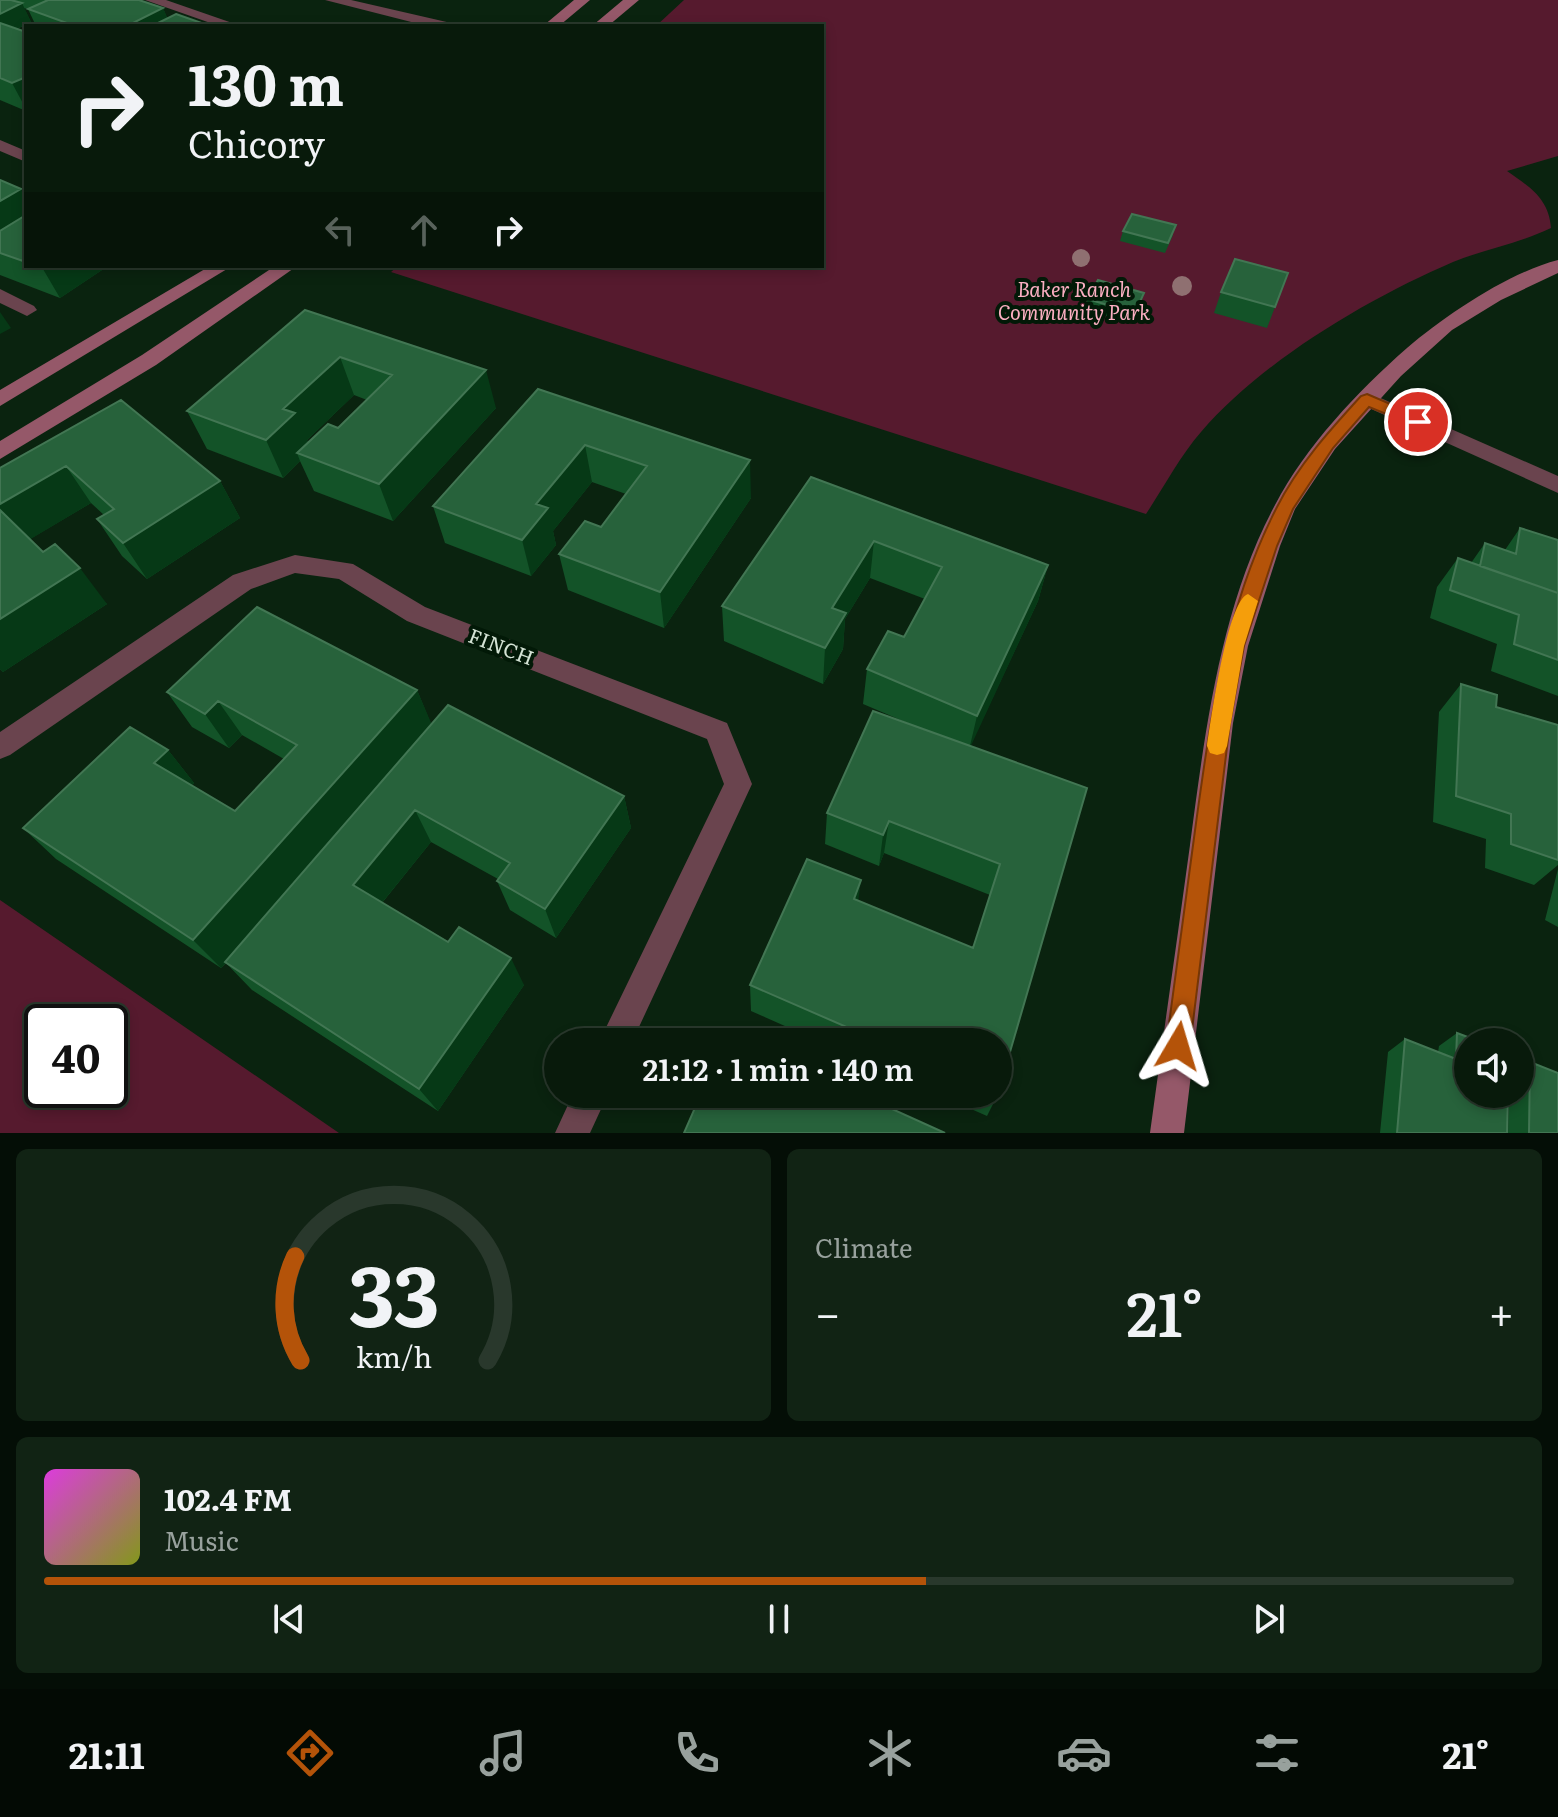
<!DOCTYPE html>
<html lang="en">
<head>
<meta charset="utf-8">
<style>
	body { margin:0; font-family:Literata,serif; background:#112314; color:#f1f3f6; height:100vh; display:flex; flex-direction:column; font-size:30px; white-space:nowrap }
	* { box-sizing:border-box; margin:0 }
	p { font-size:26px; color:#98a19d }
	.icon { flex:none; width:44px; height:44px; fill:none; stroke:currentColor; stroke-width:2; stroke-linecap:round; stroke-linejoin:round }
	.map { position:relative; height:1133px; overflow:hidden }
	.panel { display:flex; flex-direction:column; gap:16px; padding:16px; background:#040e06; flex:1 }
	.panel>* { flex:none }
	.guide { position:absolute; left:24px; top:24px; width:800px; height:244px; border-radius:0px; box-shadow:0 4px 12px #0003,0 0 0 2px #29382c; background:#081a0b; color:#f1f3f6; overflow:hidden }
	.tools { position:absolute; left:1454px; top:1028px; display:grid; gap:16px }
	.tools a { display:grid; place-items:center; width:80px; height:80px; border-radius:50%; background:#081a0b; box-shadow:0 4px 12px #0003,0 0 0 2px #29382c; font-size:40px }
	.speed { position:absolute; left:24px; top:1004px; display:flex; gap:16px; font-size:40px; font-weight:700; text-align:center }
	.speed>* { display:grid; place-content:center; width:104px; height:104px; border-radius:50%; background:#081a0b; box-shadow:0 4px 12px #0003,0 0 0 2px #29382c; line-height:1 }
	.speed .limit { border:4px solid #111; border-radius:12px; background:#fff; color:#111 }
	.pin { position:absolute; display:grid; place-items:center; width:68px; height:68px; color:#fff; margin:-34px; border:4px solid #fff; border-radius:50%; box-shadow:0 2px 8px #0007 }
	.me { position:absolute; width:88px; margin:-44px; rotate:7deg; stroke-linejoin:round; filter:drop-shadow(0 0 6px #0008) }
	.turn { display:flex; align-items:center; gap:28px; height:168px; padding:0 32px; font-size:36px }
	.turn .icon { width:104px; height:104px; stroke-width:2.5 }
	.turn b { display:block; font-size:56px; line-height:68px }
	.lanes { display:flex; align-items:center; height:76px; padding:0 32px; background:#0003; justify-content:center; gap:40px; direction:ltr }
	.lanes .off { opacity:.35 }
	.big { font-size:60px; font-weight:600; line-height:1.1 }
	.panel .widget { flex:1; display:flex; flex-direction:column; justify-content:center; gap:12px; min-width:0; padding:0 28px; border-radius:12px; background:#112314 }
	.panel .dial { align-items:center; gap:0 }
	.dial svg { height:208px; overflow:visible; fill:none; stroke:#29382c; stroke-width:7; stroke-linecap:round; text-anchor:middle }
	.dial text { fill:#f1f3f6; stroke:none }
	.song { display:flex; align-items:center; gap:24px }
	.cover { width:96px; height:96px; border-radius:12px; background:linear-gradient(135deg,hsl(300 70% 55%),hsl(70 70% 35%)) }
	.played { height:8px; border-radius:4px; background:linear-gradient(90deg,#b45309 60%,#29382c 60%) }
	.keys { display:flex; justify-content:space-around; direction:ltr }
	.heat { display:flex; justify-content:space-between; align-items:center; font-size:44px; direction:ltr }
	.panel .tiles { flex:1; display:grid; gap:16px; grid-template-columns:1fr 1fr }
	.widget:last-child { grid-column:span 2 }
	.trip { position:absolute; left:544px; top:1028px; width:468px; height:80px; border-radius:40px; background:#081a0b; box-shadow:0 4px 12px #0003,0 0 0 2px #29382c; font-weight:600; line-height:80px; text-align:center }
	.tab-bar { display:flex; height:128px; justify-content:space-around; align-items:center; background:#030a04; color:#98a19d }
	.tab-bar .icon { width:56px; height:56px }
	.tab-bar .active { color:#b45309 }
	.tab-bar b { font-size:36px; color:#f1f3f6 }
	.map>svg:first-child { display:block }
	.green { fill:#561a2e; fill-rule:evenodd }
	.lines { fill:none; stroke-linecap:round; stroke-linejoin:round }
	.lane { fill:#6a444e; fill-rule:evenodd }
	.street { fill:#6a444e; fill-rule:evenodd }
	.secondary { fill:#955869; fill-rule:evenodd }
	.tree { fill:#8f7071 }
	.wall { fill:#135328; fill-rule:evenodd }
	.shaded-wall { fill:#063916 }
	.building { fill:#27623b; stroke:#427653; stroke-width:2 }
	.route { fill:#b45309; stroke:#753606; stroke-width:2 }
	.slow { fill:#f59e0b }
	.labels { text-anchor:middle; stroke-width:8; stroke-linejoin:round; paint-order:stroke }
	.park-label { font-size:20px; font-style:italic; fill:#fbafc2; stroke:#021907 }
	.street-label { font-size:20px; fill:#d4e3d5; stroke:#021907 }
</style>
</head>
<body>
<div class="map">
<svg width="1558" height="1133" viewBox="0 0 1558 1133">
	<rect width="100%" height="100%" fill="#0a230f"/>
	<path class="green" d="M684,0H1558V156L1507,171C1530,187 1549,199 1551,228C1520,243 1485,249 1453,262C1367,299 1262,361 1201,432C1180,456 1164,487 1146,514L391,272L398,266H822V26H656Z
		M0,900L339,1133H0ZM110,1022V1090H42V1022Z"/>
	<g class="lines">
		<path class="lane" d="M145,0H166L241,26H219Z
			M0,289L34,306L37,310L27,316L0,303Z"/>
		<path class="street" d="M325,0H351L451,23L453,26H427Z
			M0,140L26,151V162L0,151Z
			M1367,392L1558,476V493L1360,404L1356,399L1360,394Z
			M295,555L353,564L425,607L727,723L752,784L632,1042H599L724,784L707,739L407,621L339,579L295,573L251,589L10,755L0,759V732L233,575Z
			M573,1094H608L590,1133H555Z"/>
		<path class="secondary" d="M574,0H590L559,26H543Z
			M623,0H639L608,26H592Z
			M1558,260V273L1501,300L1452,330L1401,376L1335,449L1295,509L1280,546L1248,646L1233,723L1184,1133H1150C1163,1037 1177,941 1190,845C1205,732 1220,607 1275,505C1306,446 1357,392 1407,348C1446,315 1508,273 1558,260Z
			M210,266H232L0,406V390Z
			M275,266H297L156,365L0,459V441L142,355Z"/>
	</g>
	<g class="tree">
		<circle cx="1081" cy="258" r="9"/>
		<circle cx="1182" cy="286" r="10"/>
	</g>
	<path class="wall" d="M0,0H139L163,8L167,18L210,26H36L28,9L24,8L31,22L17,29L26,32V111L0,100Z
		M0,180L26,197V266H108L60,298L0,275Z
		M1123,231L1173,235L1165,253L1120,241Z
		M1221,292L1275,307L1267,328L1214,313Z
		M1144,293L1141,303L1132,323L1085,310L1087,299Z
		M305,310L496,408L393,521L314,491L300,461L283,478L207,449L187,411ZM354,395L367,400L338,428L308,443L307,440Z
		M538,389L751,498L664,628L568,590L559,554L601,527L626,494L592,482L553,531L556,545L531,576L445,543L433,506Z
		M121,400L220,481L240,518L147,579L122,556L97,519L104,515L91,503L30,539L43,552L107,604L3,672L0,669V468Z
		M811,477L1048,565L1038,601L970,746L1087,788L998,1042H821L751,1011L750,985L858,901L973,948L990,895L884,853L879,866L825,844L827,813L910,724L863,704L867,669L904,637L925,599L870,578L845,619L843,649L823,684L724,641L722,606Z
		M1520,528L1558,540V696L1491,671L1497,644L1430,618L1437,587L1458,558L1471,563L1485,543L1505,550Z
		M1461,684L1496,707L1558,725V865L1534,885L1485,868L1486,839L1433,822L1439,712Z
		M417,690L431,724L624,796L631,828L556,938L510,910L497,881L498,879L431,842L382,903L524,985L438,1111L252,990L226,963L221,968L56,859L23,828L168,750L194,783L192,785L235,811L284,759L242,735L229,748L192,727L167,692Z
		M1558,869V927L1545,920Z
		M1457,1033L1507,1133H1380L1388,1052L1405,1039L1438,1052L1439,1046Z
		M1530,1062L1558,1133H1508L1509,1094H1520V1068Z
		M937,1094H998L987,1116Z"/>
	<path class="shaded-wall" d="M22,3L31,22L0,37V14Z
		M163,8L171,26H127Z
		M26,77V109L12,83Z
		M21,189L26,197V225L0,240V201Z
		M48,266H108L60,298L43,269Z
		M1144,293L1141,303L1132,323L1135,313Z
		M0,312L11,328L0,334Z
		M340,357L354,395L307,440L312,451L297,453L300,461L283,478L266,440L283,409Z
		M486,370L496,408L393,521L379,484Z
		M585,445L592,482L553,531L556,545L531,576L522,540L536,504Z
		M750,460L751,498L664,628L660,592Z
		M66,466L91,503L24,543L0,511V504Z
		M220,481L240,518L147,579L123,543Z
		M874,541L870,578L845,619L843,649L823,684L825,648L832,608Z
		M1048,565L1038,601L969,750L977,716Z
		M80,568L107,604L3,672L0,669V619Z
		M417,690L432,725L221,968L193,940Z
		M218,701L242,735L229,748L205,714Z
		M168,750L194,783L181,796L154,763Z
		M624,796L631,828L556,938L545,909Z
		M415,810L431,842L372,915L353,885Z
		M889,821L884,853L879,866L883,835Z
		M861,880L857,910L854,899Z
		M511,958L524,985L438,1111L419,1089Z"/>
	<path class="building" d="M0,0H11L22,3L0,14Z
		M48,0H139L163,8L127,26H75L28,9Z
		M176,14L210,26H152Z
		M0,23L26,32V77L12,83L0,78Z
		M0,180L21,189L0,201Z
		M1132,214L1176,225L1168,243L1123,231Z
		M26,215V262L0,253V231Z
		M1235,259L1288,273L1275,307L1221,292Z
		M1098,280L1144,293L1135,313L1087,299Z
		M305,310L486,370L379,484L297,453L328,424L338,428L392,375L340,357L283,409L295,413L266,440L187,411Z
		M538,389L750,460L660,592L559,554L585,521L601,527L647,466L585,445L536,504L548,508L522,540L433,506Z
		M121,400L220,481L123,543L97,519L114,509L66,466L0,504V468Z
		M811,477L1048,565L977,716L867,669L888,631L904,637L942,567L874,541L832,608L846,613L825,648L722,606Z
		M0,510L43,552L55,544L80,568L0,619Z
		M1520,528L1558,540V593L1480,566L1485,543L1516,554Z
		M1458,558L1558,593V660L1514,644L1519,615L1450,590Z
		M257,607L417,690L193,940L23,828L130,727L168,750L154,763L235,811L297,745L218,701L205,714L167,692Z
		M1461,684L1497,695L1496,707L1558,725V860L1511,844V814L1456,796Z
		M448,705L624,796L545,909L497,881L510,863L415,810L353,885L448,942L459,927L511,958L419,1089L225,962Z
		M873,711L1087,788L998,1093V1042H881L750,985L807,859L861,880L854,899L973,948L1000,864L889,821L883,835L827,813Z
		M1457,1033L1481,1042H1468V1094H1508L1507,1133H1397L1405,1039L1456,1059Z
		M728,1035L744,1042H725Z
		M1530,1062L1558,1073V1133H1529Z
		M701,1094H859L945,1133H684Z"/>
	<path class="route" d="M1367,394L1423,418L1426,422L1418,427L1369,407L1333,448L1293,509L1277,546L1244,646L1230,723L1190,1046L1187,1055L1178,1059L1170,1055L1166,1046C1176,972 1186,898 1196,823C1211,715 1226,605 1277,507C1298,465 1330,430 1361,396Z"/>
	<path class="slow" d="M1248,594L1258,601L1244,646L1227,746L1224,753L1217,755L1210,753L1207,746C1211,721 1227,601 1248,594Z"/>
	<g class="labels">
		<g class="park-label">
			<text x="1074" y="297">Baker Ranch<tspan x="1074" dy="23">Community Park</tspan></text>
		</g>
		<g class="street-label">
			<text transform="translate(501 647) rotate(21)" y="7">FINCH</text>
		</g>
	</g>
</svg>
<div class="tools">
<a><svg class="icon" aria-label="sound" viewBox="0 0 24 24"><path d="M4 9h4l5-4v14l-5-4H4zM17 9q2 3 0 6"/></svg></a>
</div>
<div class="speed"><div class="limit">40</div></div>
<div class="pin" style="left:1418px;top:422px;background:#d93025"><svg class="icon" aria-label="arrive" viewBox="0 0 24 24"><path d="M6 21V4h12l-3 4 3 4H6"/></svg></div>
<svg class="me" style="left:1178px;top:1046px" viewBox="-20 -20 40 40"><path d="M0-17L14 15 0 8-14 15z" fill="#b45309" stroke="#fff" stroke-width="4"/></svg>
<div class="trip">21:12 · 1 min · 140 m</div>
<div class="guide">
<div class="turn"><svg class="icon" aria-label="right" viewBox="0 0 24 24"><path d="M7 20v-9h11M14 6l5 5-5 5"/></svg><div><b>130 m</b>Chicory</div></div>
<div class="lanes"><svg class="icon off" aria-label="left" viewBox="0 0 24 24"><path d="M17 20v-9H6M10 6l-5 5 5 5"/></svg><svg class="icon off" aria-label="ahead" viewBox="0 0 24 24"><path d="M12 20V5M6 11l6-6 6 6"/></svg><svg class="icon" aria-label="right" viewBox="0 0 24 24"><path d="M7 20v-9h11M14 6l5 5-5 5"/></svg></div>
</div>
</div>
<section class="panel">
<div class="tiles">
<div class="widget dial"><svg viewBox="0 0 100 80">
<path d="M14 69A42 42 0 1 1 86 69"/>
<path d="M14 69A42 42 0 0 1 12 29" stroke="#b45309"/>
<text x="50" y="56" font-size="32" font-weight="700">33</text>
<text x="50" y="72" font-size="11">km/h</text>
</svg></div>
<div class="widget"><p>Climate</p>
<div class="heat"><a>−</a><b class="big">21°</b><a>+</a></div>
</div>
<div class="widget">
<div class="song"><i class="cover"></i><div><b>102.4 FM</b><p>Music</p></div></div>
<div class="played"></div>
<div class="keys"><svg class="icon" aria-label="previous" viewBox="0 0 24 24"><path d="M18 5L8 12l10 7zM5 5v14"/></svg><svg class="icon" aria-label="pause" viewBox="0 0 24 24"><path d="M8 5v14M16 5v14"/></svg><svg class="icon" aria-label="next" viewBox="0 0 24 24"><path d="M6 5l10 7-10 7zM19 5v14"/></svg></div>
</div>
</div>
</section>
<nav class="tab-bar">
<b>21:11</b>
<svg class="icon active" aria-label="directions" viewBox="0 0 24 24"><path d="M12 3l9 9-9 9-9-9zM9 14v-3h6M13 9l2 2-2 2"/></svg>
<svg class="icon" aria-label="music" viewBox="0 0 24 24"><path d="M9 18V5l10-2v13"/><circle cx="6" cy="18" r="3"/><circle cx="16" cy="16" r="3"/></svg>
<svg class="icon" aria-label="phone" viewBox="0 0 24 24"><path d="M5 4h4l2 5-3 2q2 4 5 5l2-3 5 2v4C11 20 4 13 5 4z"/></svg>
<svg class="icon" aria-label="climate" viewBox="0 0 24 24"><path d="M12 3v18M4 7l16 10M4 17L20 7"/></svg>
<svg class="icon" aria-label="car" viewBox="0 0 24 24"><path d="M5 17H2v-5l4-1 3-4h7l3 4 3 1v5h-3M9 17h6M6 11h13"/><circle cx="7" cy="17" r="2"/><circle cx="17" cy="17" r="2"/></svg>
<svg class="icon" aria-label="filters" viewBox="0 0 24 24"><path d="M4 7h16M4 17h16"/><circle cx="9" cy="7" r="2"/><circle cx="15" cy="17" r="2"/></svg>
<b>21°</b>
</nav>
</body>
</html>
